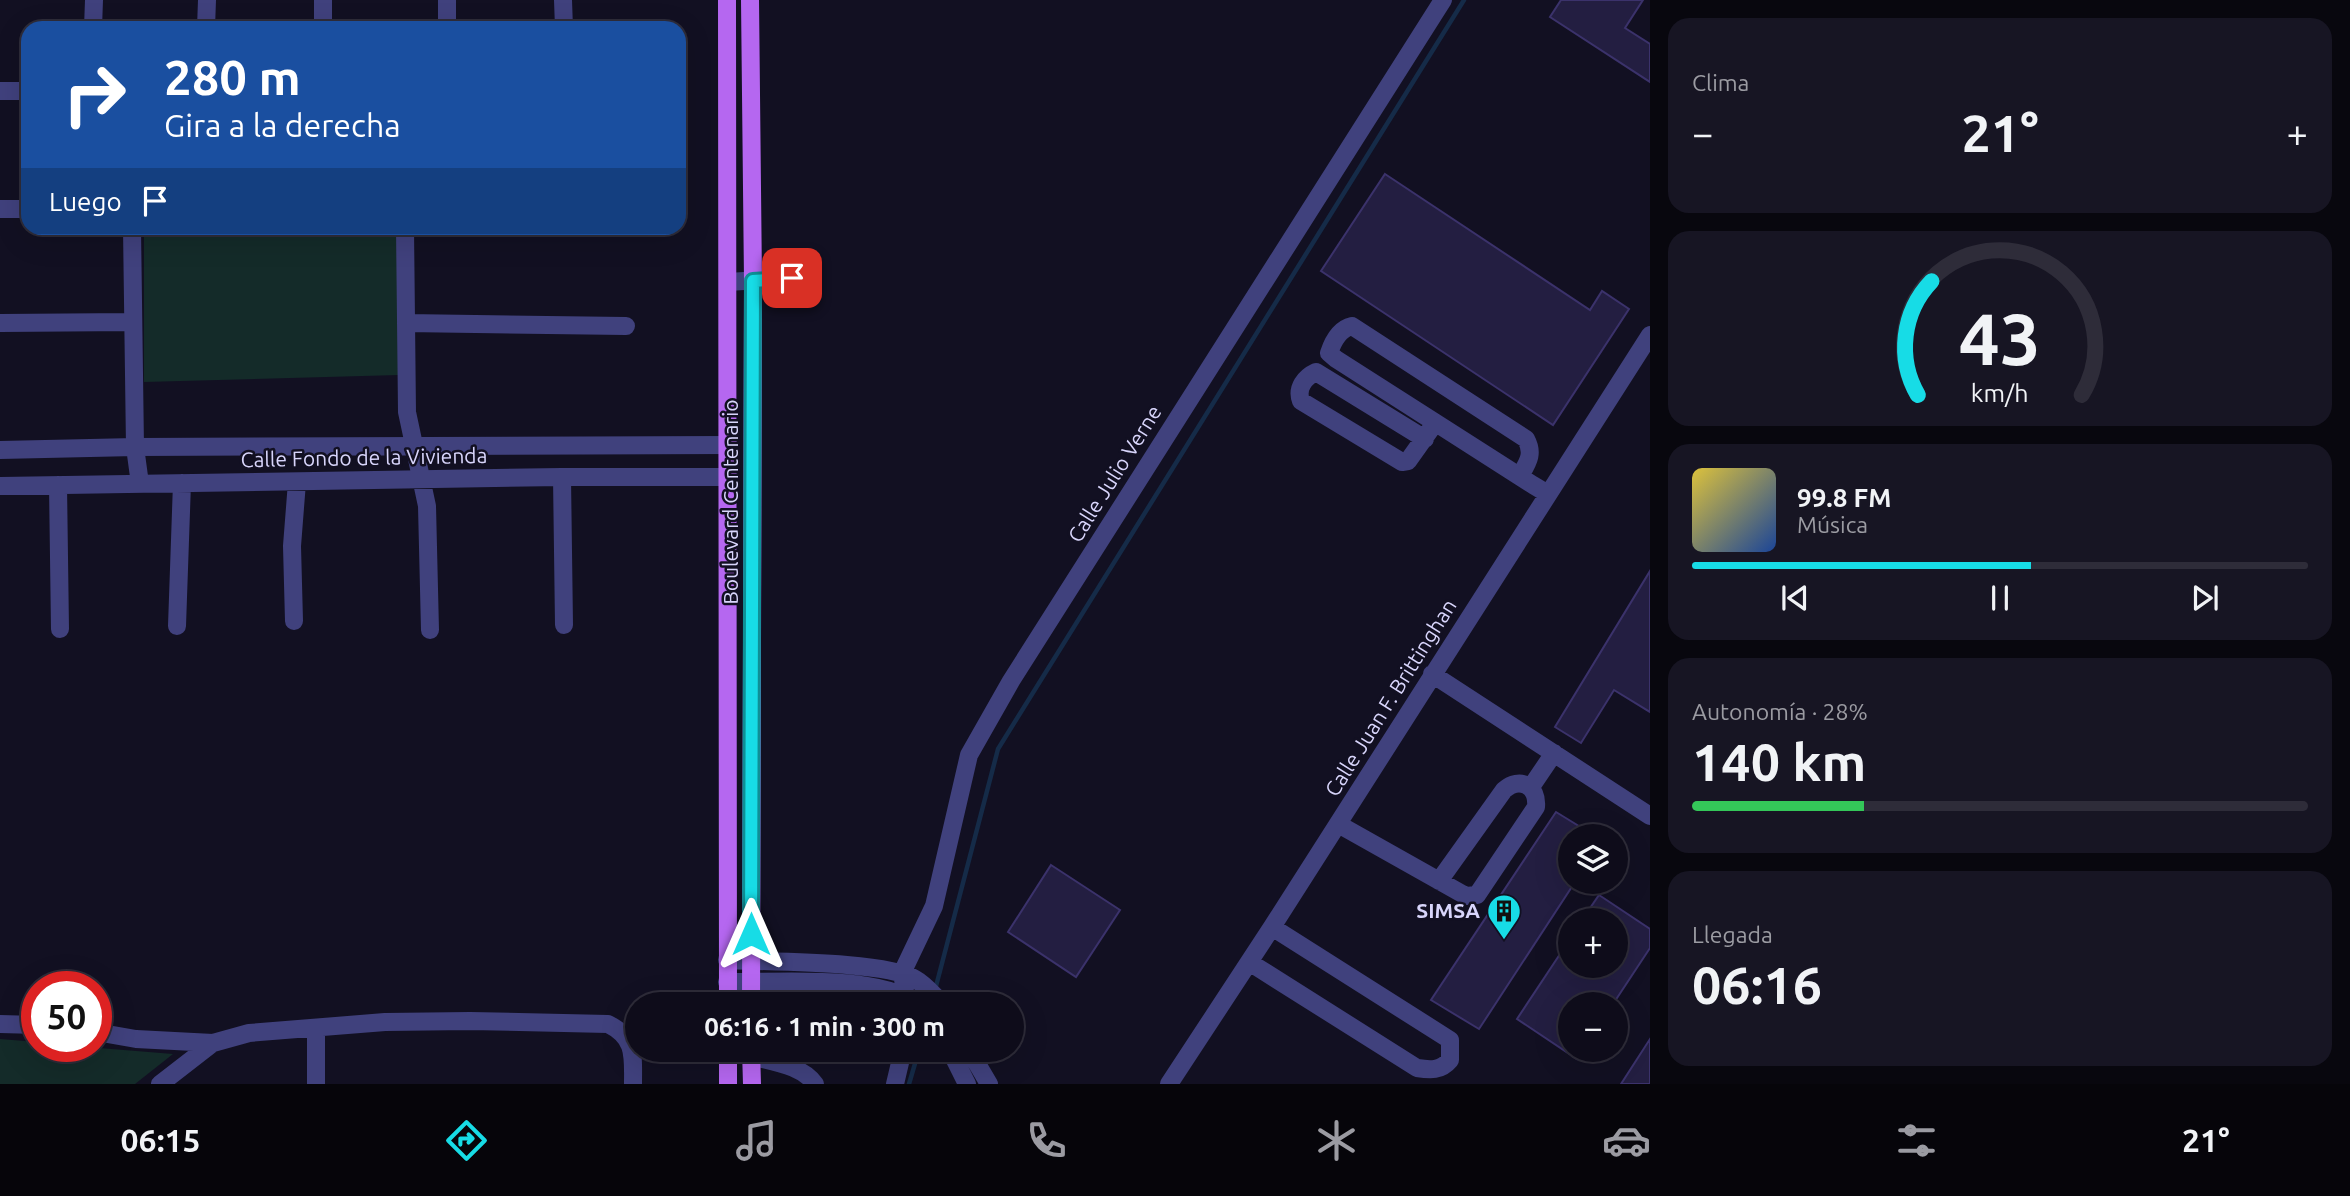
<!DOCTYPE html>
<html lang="es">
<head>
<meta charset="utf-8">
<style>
	body { margin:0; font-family:Ubuntu,sans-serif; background:#171523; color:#f1f3f6; height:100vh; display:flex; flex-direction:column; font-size:26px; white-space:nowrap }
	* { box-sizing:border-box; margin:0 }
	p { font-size:23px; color:#9b9ba2 }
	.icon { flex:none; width:38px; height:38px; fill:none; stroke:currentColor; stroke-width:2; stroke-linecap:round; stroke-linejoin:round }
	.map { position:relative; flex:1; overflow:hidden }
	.panel { display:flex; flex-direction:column; gap:18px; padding:18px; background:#08070e; width:700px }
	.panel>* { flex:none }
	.banner { position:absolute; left:21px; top:21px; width:665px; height:214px; border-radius:21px; box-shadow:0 7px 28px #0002,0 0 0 2px #2e2c39; background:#1a4fa0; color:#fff; overflow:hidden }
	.controls { position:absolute; left:1558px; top:824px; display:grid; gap:14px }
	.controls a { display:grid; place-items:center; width:70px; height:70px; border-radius:50%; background:#0e0c1a; box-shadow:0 7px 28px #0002,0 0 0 2px #2e2c39; font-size:35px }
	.speed { position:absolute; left:21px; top:971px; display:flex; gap:14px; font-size:35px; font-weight:700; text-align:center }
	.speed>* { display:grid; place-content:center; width:91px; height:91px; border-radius:50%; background:#0e0c1a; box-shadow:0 7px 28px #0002,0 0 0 2px #2e2c39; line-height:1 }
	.speed .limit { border:10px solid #d22; background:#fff; color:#111 }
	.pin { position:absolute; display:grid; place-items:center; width:60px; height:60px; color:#fff; margin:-30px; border-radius:14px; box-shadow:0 4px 10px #0006 }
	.me { position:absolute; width:77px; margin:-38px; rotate:0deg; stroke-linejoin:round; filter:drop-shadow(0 0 5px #0008) }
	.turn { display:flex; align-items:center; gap:24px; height:147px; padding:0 28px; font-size:32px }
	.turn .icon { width:91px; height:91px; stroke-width:2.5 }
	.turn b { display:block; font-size:49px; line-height:60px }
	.then { display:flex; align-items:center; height:66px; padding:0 28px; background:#0003; gap:14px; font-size:26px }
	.big { font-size:52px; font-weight:700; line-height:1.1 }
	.panel .tile { flex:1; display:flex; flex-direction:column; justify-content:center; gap:10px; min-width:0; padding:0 24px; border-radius:21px; background:#171523 }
	.panel .dial { align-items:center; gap:0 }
	.dial svg { height:182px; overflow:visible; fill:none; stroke:#2e2c39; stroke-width:7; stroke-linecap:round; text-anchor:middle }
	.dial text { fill:#f1f3f6; stroke:none }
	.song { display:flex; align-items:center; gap:21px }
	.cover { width:84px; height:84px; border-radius:10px; background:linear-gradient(135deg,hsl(50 70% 55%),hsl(220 70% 35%)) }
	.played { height:7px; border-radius:4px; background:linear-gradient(90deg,#17dce6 55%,#2e2c39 55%) }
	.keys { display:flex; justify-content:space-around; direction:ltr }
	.heat { display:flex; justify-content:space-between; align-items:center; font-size:38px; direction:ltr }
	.charge { height:10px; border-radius:5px; background:linear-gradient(90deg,#34c759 28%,#2e2c39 0) }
	.trip { position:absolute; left:625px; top:992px; width:399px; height:70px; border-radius:35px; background:#0e0c1a; box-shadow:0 7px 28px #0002,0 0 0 2px #2e2c39; font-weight:700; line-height:70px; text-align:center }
	.dock { display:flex; height:112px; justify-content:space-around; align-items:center; background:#06050a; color:#9b9ba2 }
	.dock .icon { width:49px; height:49px }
	.dock .current { color:#17dce6 }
	.dock b { font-size:32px; color:#f1f3f6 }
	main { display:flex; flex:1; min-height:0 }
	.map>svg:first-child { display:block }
	.green { fill:#142b29 }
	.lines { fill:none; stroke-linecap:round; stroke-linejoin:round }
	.stream { stroke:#152b48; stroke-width:4.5 }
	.building { fill:#231e41; stroke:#3b326b; stroke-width:2 }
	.minor { stroke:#40417d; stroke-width:18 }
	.major { stroke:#b567f0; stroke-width:18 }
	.route-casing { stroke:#0f8f96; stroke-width:18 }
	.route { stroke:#17dce6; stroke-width:12 }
	.labels { text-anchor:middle; stroke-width:5; stroke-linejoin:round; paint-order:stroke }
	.street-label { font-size:21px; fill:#d8d5fb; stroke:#121022 }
	.poi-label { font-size:21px; font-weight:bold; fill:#d8d5fb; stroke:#121022; text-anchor:end }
</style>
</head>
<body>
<main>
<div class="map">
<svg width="1650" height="1084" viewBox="0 0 1650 1084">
	<rect width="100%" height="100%" fill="#121022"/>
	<path class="green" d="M144,228H397L399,375L144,382Z
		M0,1039L37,1042V1046L87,1047L173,1054L135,1084H0Z"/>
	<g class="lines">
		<path class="stream" d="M935,990L998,749L1464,0
			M909,1084L919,1050"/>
	</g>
	<path class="building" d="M1561,0H1643L1625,28L1650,44V82L1550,17Z
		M1385,174L1590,310L1602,291L1629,309L1553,425L1321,271Z
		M1650,571V712L1614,690L1581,743L1555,727Z
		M1556,812L1595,836H1570V882H1575L1479,1029L1431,1000Z
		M1051,865L1120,910L1076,977L1008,932Z
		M1599,895L1650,929V948L1613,1004H1570V1050H1583L1577,1059L1517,1019L1570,939V966H1615V920H1582Z
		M1650,1039V1084H1621Z"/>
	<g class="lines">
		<path class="minor" d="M447,0V28
			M563,0L564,28
			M93,28L94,0
			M206,28L207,0
			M323,28V0
			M0,91H28
			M0,209H28
			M132,228L135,447L140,484
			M405,228L407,412L427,506L430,630
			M728,282L812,277
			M0,323L132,322
			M406,323L626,326
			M1425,439L1316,372C1305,377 1296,388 1301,401L1402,462L1408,461L1435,423
			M0,450L135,447L729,445
			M1520,476C1528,462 1534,454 1526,439L1352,326C1339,329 1333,341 1329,353L1336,359L1533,485L1548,494
			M562,477L564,625
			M58,485L60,629
			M0,486L562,477H729
			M294,621L292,546L297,482
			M177,626L182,483
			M1432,674L1650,816
			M1531,787L1554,753
			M1338,824L1466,896L1477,895L1536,807C1538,786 1520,776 1504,790L1439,881
			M727,960C767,962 886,961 915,979C926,985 934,996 943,1004
			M1249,962L1417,1068C1430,1070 1441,1071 1450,1060V1040L1272,927
			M727,982C774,983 876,974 913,1002
			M907,1004L902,973L934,906L969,755L1011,681L1443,0
			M0,1024L37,1025
			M96,1032L136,1039L213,1043L249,1033L385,1022L470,1021L608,1024C636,1038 633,1056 633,1084
			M950,1050L967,1084
			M969,1050L989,1084
			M751,1056C772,1062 802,1065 815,1084
			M160,1084L213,1043
			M316,1084V1028
			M895,1084L903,1050
			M1169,1084L1272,927L1650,335"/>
		<path class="major" d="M727,0L728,1004
			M750,0L753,281L751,1004
			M728,1050V1084
			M751,1050L752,1084"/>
	</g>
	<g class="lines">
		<g class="route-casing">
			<path id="route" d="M751,934L753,281L792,278"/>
		</g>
		<use href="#route" class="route"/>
	</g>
	<defs>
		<g id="building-pin" transform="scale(1.75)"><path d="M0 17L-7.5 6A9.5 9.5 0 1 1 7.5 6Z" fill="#17dce6" stroke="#121022"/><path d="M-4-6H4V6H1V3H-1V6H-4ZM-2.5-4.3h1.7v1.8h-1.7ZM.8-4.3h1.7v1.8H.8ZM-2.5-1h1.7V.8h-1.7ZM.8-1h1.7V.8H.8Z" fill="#111"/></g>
	</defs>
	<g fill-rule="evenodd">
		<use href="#building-pin" x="1504" y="911"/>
	</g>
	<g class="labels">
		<g class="street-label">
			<text transform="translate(364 458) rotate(-1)" y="7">Calle Fondo de la Vivienda</text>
			<text transform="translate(1115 474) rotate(-58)" y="7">Calle Julio Verne</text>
			<text transform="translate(731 502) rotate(-90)" y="7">Boulevard Centenario</text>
			<text transform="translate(1391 698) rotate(-58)" y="7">Calle Juan F. Brittinghan</text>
		</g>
		<g class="poi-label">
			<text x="1480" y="918">SIMSA</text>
		</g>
	</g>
</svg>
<div class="controls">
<a><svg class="icon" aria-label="layers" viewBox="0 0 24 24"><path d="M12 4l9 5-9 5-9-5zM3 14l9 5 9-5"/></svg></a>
<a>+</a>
<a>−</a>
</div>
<div class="speed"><div class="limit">50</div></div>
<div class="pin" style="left:792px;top:278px;background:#d93025"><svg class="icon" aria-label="arrive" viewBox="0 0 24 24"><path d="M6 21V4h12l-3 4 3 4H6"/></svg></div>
<svg class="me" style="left:751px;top:934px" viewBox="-20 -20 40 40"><path d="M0-17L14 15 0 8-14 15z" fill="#17dce6" stroke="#fff" stroke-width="4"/></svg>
<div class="trip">06:16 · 1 min · 300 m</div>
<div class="banner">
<div class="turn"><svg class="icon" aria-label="right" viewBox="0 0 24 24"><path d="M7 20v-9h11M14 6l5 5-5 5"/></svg><div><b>280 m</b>Gira a la derecha</div></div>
<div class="then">Luego<svg class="icon" aria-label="arrive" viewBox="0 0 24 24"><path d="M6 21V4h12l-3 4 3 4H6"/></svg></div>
</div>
</div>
<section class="panel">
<div class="tile"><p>Clima</p>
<div class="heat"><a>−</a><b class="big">21°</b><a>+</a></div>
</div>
<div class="tile dial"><svg viewBox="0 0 100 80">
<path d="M14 69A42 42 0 1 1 86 69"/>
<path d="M14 69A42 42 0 0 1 20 19" stroke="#17dce6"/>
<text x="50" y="56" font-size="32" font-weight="700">43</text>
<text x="50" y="72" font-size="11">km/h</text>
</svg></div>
<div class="tile">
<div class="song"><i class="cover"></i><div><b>99.8 FM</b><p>Música</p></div></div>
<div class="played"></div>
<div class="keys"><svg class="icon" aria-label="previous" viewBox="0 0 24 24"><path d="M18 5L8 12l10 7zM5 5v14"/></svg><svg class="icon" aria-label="pause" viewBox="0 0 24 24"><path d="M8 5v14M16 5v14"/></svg><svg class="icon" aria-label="next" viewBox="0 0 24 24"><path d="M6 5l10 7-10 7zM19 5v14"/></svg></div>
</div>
<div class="tile"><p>Autonomía · 28%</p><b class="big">140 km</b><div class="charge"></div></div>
<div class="tile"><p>Llegada</p><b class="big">06:16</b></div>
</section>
</main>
<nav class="dock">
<b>06:15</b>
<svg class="icon current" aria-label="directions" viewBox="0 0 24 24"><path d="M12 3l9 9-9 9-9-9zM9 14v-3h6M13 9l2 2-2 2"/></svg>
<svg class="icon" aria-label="music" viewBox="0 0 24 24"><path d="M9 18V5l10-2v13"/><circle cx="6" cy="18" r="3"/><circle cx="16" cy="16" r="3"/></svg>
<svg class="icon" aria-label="phone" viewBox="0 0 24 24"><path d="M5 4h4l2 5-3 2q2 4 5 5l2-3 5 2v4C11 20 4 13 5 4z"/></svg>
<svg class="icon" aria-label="climate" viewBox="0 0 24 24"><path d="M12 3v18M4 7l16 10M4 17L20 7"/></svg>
<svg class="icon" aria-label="car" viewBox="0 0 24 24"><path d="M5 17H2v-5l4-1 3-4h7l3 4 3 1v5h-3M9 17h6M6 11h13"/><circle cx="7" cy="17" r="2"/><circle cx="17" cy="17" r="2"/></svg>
<svg class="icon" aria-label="filters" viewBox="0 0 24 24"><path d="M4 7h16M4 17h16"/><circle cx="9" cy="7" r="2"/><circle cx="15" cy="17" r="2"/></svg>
<b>21°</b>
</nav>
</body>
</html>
